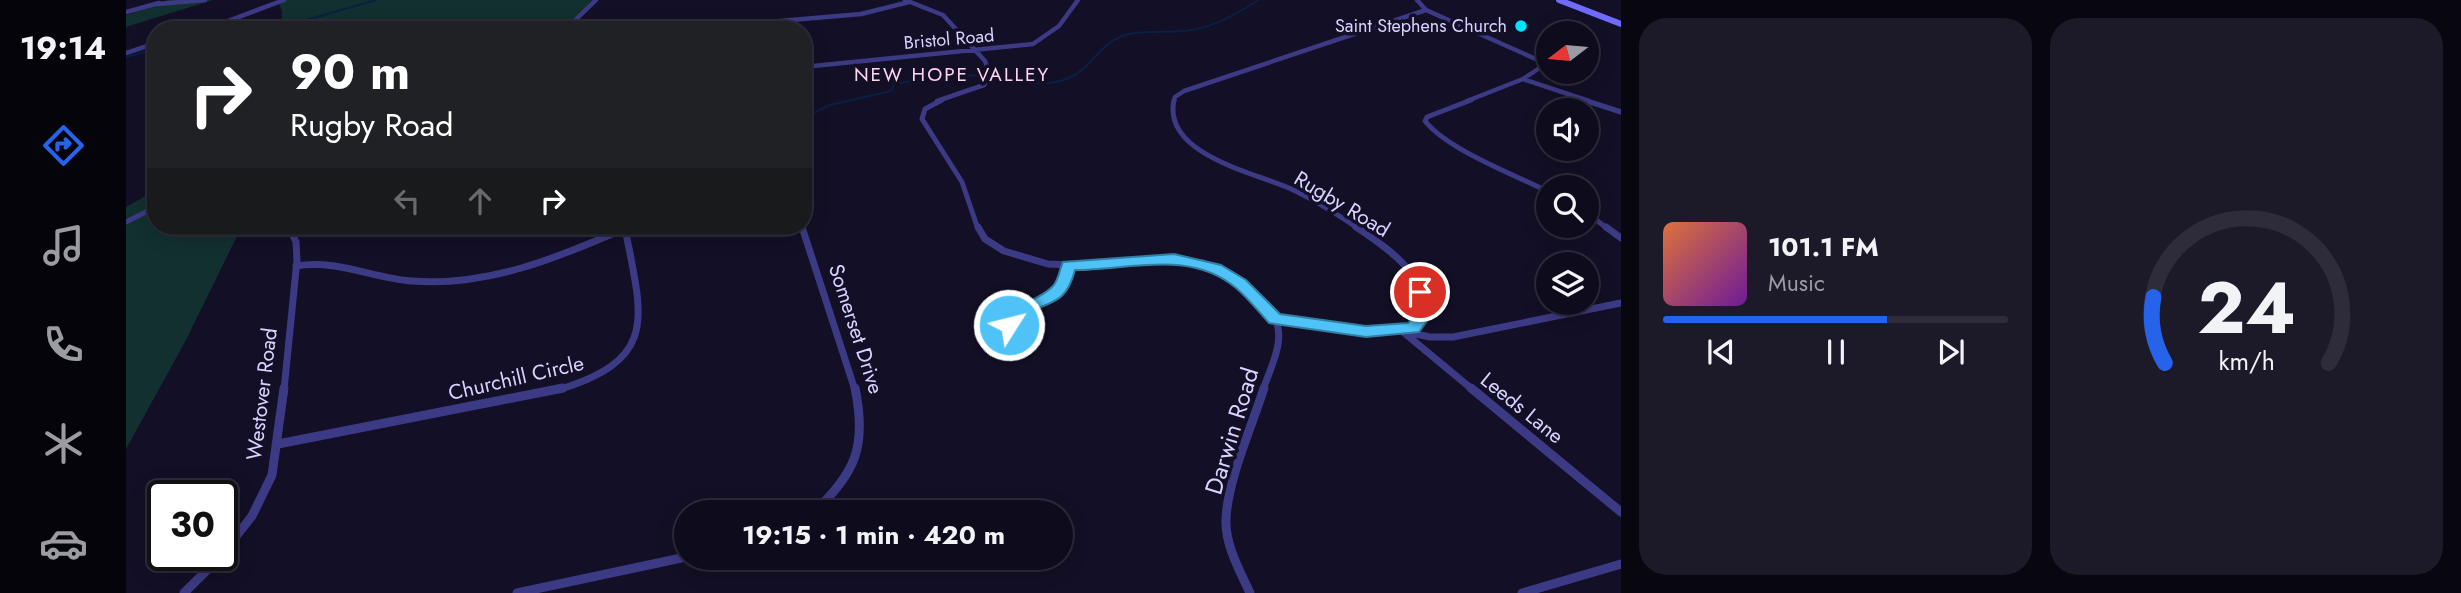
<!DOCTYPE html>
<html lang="en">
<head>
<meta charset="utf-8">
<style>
	body { margin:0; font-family:Jost,sans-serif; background:#1c1929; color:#f1f3f6; height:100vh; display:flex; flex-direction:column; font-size:26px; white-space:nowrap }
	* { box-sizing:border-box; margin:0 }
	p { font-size:23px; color:#9b9ba3 }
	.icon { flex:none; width:38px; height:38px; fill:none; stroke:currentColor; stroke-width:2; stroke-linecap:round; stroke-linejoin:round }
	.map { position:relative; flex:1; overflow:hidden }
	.sheet { display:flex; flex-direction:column; gap:18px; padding:18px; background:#08060f; width:840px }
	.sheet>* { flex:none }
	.guide { position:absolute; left:21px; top:21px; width:665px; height:214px; border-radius:28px; box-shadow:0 4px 18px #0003,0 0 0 2px #2e2b3b; background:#202124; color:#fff; overflow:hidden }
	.needle { width:46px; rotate:254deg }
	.buttons { position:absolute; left:1410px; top:21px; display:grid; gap:14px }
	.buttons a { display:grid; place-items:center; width:63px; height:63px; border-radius:50%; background:#0e0b1c; box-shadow:0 4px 18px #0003,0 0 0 2px #2e2b3b; font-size:35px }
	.speed { position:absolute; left:21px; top:480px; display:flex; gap:14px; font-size:35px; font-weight:700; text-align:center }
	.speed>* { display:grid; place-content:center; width:91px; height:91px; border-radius:50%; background:#0e0b1c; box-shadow:0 4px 18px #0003,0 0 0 2px #2e2b3b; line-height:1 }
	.speed .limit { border:4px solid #111; border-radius:10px; background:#fff; color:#111 }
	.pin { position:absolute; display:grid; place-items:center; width:60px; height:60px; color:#fff; margin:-30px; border:4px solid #fff; border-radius:50%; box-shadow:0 2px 7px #0007 }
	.me { position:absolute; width:77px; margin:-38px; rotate:54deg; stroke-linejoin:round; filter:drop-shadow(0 0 5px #0008) }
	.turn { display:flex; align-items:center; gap:24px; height:147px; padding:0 28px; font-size:32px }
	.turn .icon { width:91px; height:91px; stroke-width:2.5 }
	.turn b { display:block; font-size:49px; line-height:60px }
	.lanes { display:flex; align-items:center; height:66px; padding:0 28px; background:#0003; justify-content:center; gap:35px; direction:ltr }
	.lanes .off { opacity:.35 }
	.sheet .tile { flex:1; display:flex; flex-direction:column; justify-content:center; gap:10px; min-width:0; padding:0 24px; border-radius:28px; background:#1c1929 }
	.sheet .dial { align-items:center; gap:0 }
	.dial svg { height:182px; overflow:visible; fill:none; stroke:#2e2b3b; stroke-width:7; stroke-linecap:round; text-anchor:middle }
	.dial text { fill:#f1f3f6; stroke:none }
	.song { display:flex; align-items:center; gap:21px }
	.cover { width:84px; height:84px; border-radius:10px; background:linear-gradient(135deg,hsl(20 70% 55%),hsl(280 70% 35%)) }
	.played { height:7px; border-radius:4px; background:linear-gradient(90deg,#2563eb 65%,#2e2b3b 65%) }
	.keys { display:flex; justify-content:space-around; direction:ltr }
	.sheet .tiles { flex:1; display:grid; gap:18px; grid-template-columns:repeat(2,1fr) }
	.trip { position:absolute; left:548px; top:500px; width:399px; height:70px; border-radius:35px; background:#0e0b1c; box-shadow:0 4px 18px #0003,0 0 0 2px #2e2b3b; font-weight:700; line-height:70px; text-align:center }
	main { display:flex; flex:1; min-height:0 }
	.tab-bar { display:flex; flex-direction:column; width:126px; justify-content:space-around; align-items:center; background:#06040b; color:#9b9ba3 }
	.tab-bar .icon { width:49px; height:49px }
	.tab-bar .active { color:#2563eb }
	.tab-bar b { font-size:32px; color:#f1f3f6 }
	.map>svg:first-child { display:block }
	.green { fill:#12302f }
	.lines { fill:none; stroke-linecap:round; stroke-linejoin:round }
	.stream { stroke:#0a1f44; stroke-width:2 }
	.street-far3 { stroke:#3d3a85; stroke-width:4.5 }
	.street-far2 { stroke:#3d3a85; stroke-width:5 }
	.street-far1 { stroke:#3d3a85; stroke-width:7 }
	.street { stroke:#3d3a85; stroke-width:9 }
	.secondary { stroke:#6f6bff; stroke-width:6 }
	.route { fill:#4fc3f7; stroke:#337fa1; stroke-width:2 }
	.poi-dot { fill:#00e5ff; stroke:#130f26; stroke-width:2.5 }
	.labels { text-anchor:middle; stroke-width:7; stroke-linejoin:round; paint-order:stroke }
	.far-poi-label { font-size:18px; fill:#d9d4ff; stroke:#130f26; text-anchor:end }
	.far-street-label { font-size:18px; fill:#d9d4ff; stroke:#130f26 }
	.far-neighbourhood-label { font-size:19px; letter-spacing:2px; fill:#ffd6f0; stroke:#130f26 }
	.street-label { font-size:21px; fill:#d9d4ff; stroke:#130f26 }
	.near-street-label { font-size:24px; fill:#d9d4ff; stroke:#130f26 }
</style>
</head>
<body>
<main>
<nav class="tab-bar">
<b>19:14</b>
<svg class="icon active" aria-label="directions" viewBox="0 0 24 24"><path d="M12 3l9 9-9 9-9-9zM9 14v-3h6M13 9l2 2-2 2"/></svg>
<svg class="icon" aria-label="music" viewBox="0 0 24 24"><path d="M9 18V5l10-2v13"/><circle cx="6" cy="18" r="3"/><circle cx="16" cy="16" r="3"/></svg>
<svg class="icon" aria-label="phone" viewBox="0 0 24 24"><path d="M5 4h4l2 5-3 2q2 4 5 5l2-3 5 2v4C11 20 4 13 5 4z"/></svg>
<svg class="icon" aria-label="climate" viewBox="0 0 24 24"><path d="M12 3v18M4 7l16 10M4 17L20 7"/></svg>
<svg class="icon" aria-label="car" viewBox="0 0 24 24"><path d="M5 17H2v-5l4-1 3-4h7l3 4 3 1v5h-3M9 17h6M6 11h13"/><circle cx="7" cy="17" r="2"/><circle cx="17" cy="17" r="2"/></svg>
</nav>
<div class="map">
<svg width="1495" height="593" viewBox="0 0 1495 593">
	<rect width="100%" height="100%" fill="#130f26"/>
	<path class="green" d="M41,0H87L0,27V15L40,3Z
		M158,0H466L455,13L434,30H155L156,11L153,4Z
		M30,190V226H116L60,340L0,449V207Z"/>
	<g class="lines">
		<path class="stream" d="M135,30L163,25L250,0
			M0,57L30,49
			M871,76C905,85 940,91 965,61C975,50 984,40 999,35C1018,30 1039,33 1058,31C1085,29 1110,15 1132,0
			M677,118L704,105L765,91L768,84L813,77L855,75"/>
		<path class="street-far3" d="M779,0L817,15L859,61L864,75L858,85L811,101
			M1291,0L1300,10
			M31,4L79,0
			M1300,10L1412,60L1415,67L1397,79L1341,101
			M0,12L33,3
			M446,24L514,30
			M78,30L158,0
			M439,30L470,0
			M549,30L735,14L783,2
			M0,53L30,43
			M677,67L907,44L933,26L952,0
			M1397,79L1463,101
			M1048,101L1049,97L1058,91L1300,10"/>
		<path class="street-far2" d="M816,100L799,109L796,119L836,182L852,229
			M1048,100C1036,154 1129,173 1163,188C1187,199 1211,214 1233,229
			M1345,100L1301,117L1299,121C1322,150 1389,175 1423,192
			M1458,100L1495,112
			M1461,213L1482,229
			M0,222L30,207
			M163,226L164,229
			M676,226L677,229
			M498,229L504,226"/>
		<path class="street-far1" d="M676,227L729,390
			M852,227L859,239L878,251L922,264L968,266L1047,259L1077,263L1110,280L1147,317L1159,322L1217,329L1287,328C1321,287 1260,247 1230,227
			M1480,227L1495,238
			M170,266C211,259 246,278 286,281C362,287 434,257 502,227
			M883,325C903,296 933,306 943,266
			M1276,331L1347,390
			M1280,332L1304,337H1327L1495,303
			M158,390L171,260L170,242L163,227
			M432,390C534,359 516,317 499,228
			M1137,390C1144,368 1160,341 1149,319"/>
		<path class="street" d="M1345,388L1495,512
			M152,444L437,388
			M687,513C730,473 741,446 729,388
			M96,554L126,516L146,475L158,388
			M58,593L96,555
			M391,593L560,557
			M1124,593C1114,571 1099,545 1100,520C1101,481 1126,426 1138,388
			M1396,593L1495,564"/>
		<path class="secondary" d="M1433,0L1495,24"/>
	</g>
	<path class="route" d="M1048,254L1095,265L1120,280L1154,314L1240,326L1282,323L1288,316L1286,292L1294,287L1302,292L1304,317L1293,332L1240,337L1149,324L1143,323C1132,311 1122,298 1110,288C1064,249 1003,270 949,270C939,307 924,299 898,316C890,321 892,328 883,331L875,325C885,302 909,304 926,287C933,281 933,270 937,262Z"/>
	<circle class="poi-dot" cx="1395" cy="26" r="7"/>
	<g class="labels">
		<g class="far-poi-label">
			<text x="1381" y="32">Saint Stephens Church</text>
		</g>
		<g class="far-street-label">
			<text transform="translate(823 39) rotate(-5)" y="6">Bristol Road</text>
		</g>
		<g class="far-neighbourhood-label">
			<text x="826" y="81">NEW HOPE VALLEY</text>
		</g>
		<g class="street-label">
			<text transform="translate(1216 204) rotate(31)" y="7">Rugby Road</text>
			<text transform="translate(730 329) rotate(72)" y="7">Somerset Drive</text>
			<text transform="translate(390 378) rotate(-13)" y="7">Churchill Circle</text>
			<text transform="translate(136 394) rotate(-83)" y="7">Westover Road</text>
			<text transform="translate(1396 408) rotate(39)" y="7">Leeds Lane</text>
		</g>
		<g class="near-street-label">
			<text transform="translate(1106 431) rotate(-73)" y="8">Darwin Road</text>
		</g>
	</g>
</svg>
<div class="buttons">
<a><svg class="needle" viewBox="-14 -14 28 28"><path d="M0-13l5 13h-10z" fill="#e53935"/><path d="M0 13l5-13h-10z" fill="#9b9ba3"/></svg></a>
<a><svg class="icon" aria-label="sound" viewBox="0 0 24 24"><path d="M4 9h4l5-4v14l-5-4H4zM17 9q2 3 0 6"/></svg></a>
<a><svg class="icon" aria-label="search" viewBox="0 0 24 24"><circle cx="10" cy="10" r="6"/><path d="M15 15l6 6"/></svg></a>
<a><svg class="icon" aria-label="layers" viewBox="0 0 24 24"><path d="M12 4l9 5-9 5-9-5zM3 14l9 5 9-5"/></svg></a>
</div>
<div class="speed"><div class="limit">30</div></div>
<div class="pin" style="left:1294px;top:292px;background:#d93025"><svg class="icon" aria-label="arrive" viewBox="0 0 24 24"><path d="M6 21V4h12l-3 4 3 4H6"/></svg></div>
<svg class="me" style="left:883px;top:325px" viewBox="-20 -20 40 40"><circle r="17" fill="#4fc3f7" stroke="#fff" stroke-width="3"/><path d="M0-11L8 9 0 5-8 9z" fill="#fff"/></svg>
<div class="trip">19:15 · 1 min · 420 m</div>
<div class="guide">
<div class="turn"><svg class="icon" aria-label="right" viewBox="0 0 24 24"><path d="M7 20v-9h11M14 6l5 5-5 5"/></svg><div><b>90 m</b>Rugby Road</div></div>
<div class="lanes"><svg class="icon off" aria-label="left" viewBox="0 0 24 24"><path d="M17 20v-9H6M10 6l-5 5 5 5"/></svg><svg class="icon off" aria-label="ahead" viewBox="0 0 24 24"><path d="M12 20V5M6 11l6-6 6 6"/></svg><svg class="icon" aria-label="right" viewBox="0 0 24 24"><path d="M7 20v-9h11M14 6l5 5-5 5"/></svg></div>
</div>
</div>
<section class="sheet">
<div class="tiles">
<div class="tile">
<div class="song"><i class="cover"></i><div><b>101.1 FM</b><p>Music</p></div></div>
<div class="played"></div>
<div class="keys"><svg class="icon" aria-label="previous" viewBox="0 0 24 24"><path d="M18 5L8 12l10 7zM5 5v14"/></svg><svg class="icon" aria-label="pause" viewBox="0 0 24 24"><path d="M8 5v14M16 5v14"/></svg><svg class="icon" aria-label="next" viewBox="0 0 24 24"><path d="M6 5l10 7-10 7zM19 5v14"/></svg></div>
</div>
<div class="tile dial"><svg viewBox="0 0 100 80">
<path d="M14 69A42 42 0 1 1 86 69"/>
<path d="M14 69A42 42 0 0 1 9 40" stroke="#2563eb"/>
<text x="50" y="56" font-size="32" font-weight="700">24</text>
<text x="50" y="72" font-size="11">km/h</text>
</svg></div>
</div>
</section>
</main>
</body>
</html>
